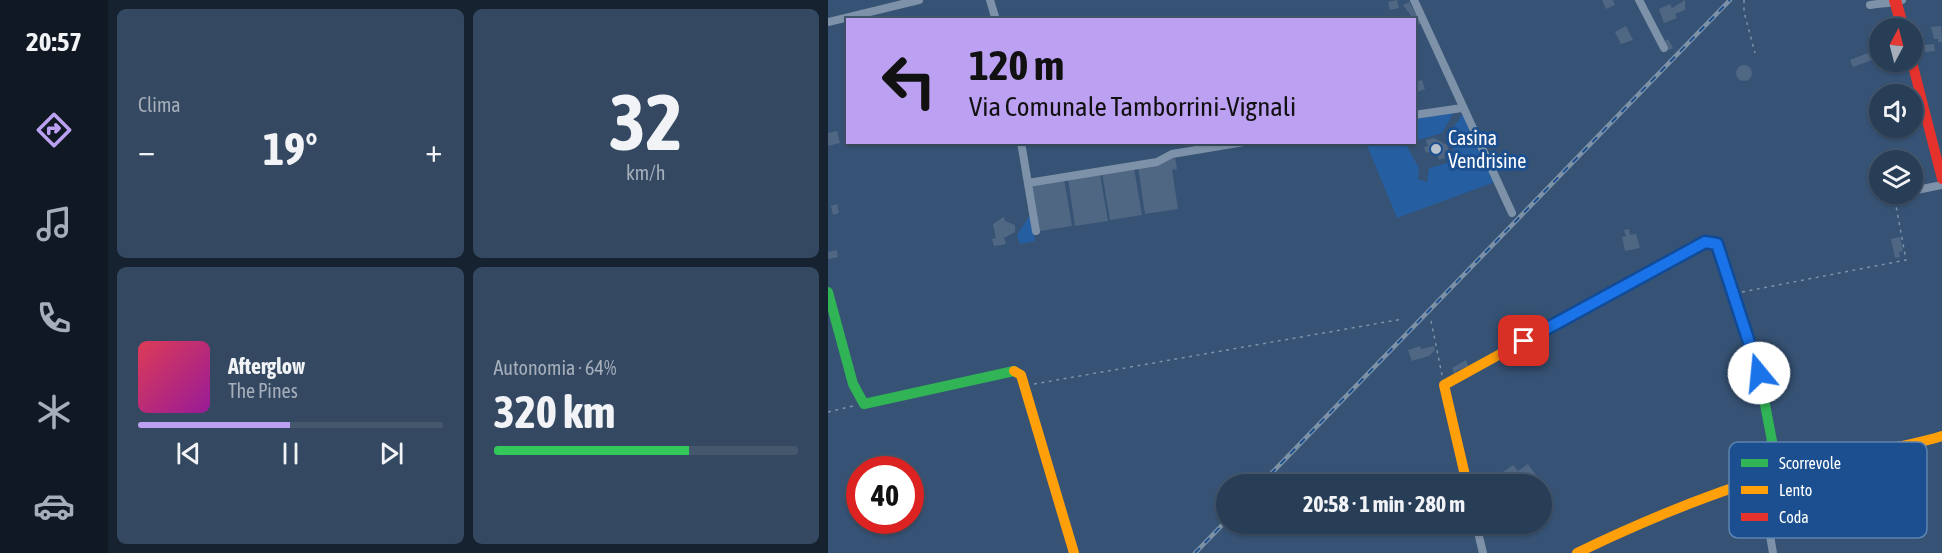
<!DOCTYPE html>
<html lang="it">
<head>
<meta charset="utf-8">
<style>
	body { margin:0; font-family:"Asap Condensed",sans-serif; background:#344961; color:#f1f3f6; height:100vh; display:flex; flex-direction:column; font-size:22px; white-space:nowrap }
	* { box-sizing:border-box; margin:0 }
	p { font-size:20px; color:#a5aeba }
	.icon { flex:none; width:33px; height:33px; fill:none; stroke:currentColor; stroke-width:2; stroke-linecap:round; stroke-linejoin:round }
	.map { position:relative; flex:1; overflow:hidden }
	.panel { display:flex; flex-direction:column; gap:9px; padding:9px; background:#162230; width:720px }
	.panel>* { flex:none }
	.guide { position:absolute; left:18px; top:18px; width:570px; height:126px; border-radius:0px; box-shadow:0 2px 4px #0004,0 0 0 2px #44576d; background:#bca0f2; color:#111; overflow:hidden }
	.needle { width:39px; rotate:7deg }
	.fabs { position:absolute; left:1041px; top:18px; display:grid; gap:12px }
	.fabs a { display:grid; place-items:center; width:54px; height:54px; border-radius:50%; background:#283e57; box-shadow:0 2px 4px #0004,0 0 0 2px #44576d; font-size:30px }
	.speed { position:absolute; left:18px; top:456px; display:flex; gap:12px; font-size:30px; font-weight:700; text-align:center }
	.speed>* { display:grid; place-content:center; width:78px; height:78px; border-radius:50%; background:#283e57; box-shadow:0 2px 4px #0004,0 0 0 2px #44576d; line-height:1 }
	.speed .limit { border:9px solid #d22; background:#fff; color:#111 }
	.pin { position:absolute; display:grid; place-items:center; width:51px; height:51px; color:#fff; margin:-26px; border-radius:12px; box-shadow:0 3px 9px #0006 }
	.me { position:absolute; width:66px; margin:-33px; rotate:343deg; stroke-linejoin:round; filter:drop-shadow(0 0 4px #0008) }
	.turn { display:flex; align-items:center; gap:21px; height:126px; padding:0 24px; font-size:27px }
	.turn .icon { width:78px; height:78px; stroke-width:2.5 }
	.turn b { display:block; font-size:42px; line-height:51px }
	.big { font-size:45px; font-weight:700; line-height:1.1 }
	.panel .tile { flex:1; display:flex; flex-direction:column; justify-content:center; gap:9px; min-width:0; padding:0 21px; border-radius:9px; background:#344961 }
	.panel .dial { align-items:center; gap:0 }
	.dial b { font-size:78px; line-height:1 }
	.song { display:flex; align-items:center; gap:18px }
	.cover { width:72px; height:72px; border-radius:9px; background:linear-gradient(135deg,hsl(350 70% 55%),hsl(300 70% 35%)) }
	.played { height:6px; border-radius:3px; background:linear-gradient(90deg,#bca0f2 50%,#44576d 50%) }
	.keys { display:flex; justify-content:space-around; direction:ltr }
	.heat { display:flex; justify-content:space-between; align-items:center; font-size:33px; direction:ltr }
	.charge { height:9px; border-radius:4px; background:linear-gradient(90deg,#34c759 64%,#44576d 0) }
	.panel .tiles { flex:1; display:grid; gap:9px; grid-template-columns:repeat(2,1fr) }
	.trip { position:absolute; left:388px; top:474px; width:336px; height:60px; border-radius:30px; background:#283e57; box-shadow:0 2px 4px #0004,0 0 0 2px #44576d; font-weight:700; line-height:60px; text-align:center }
	main { display:flex; flex:1; min-height:0 }
	.tab-bar { display:flex; flex-direction:column; width:108px; justify-content:space-around; align-items:center; background:#101923; color:#a5aeba }
	.tab-bar .icon { width:42px; height:42px }
	.tab-bar .on { color:#bca0f2 }
	.tab-bar b { font-size:27px; color:#f1f3f6 }
	.map>svg:first-child { display:block }
	.green { fill:#265fa1 }
	.building { fill:#506783 }
	.lines { fill:none; stroke-linecap:round; stroke-linejoin:round }
	.path { stroke:#7d92a8; stroke-width:1.5; stroke-dasharray:3 4.5; stroke-linecap:butt }
	.street { stroke:#7d92a8; stroke-width:8 }
	.fast { stroke:#30b455; stroke-width:10 }
	.slow { stroke:#ff9f0a; stroke-width:10 }
	.jam { stroke:#e5322d; stroke-width:10 }
	.rail-casing { stroke:#7e92a7; stroke-width:4.5 }
	.rail { stroke:#1b4f8f; stroke-width:2; stroke-dasharray:7; stroke-linecap:butt }
	.jam-bridge { stroke:#e5322d; stroke-width:12 }
	.route-casing { stroke:#114b97; stroke-width:15 }
	.route { stroke:#1a73e8; stroke-width:10 }
	.poi-dot { fill:#b9c2ce; stroke:#1b4f8f; stroke-width:2 }
	.labels { text-anchor:middle; stroke-width:6; stroke-linejoin:round; paint-order:stroke }
	.poi-label { font-size:20px; fill:#fff; stroke:#1b4f8f; text-anchor:start }
	.key { fill:#1b4f8f; stroke:#5f84b1; stroke-width:1.5 }
	.key-label { font-size:16px; fill:#fff }
</style>
</head>
<body>
<main>
<nav class="tab-bar">
<b>20:57</b>
<svg class="icon on" aria-label="directions" viewBox="0 0 24 24"><path d="M12 3l9 9-9 9-9-9zM9 14v-3h6M13 9l2 2-2 2"/></svg>
<svg class="icon" aria-label="music" viewBox="0 0 24 24"><path d="M9 18V5l10-2v13"/><circle cx="6" cy="18" r="3"/><circle cx="16" cy="16" r="3"/></svg>
<svg class="icon" aria-label="phone" viewBox="0 0 24 24"><path d="M5 4h4l2 5-3 2q2 4 5 5l2-3 5 2v4C11 20 4 13 5 4z"/></svg>
<svg class="icon" aria-label="climate" viewBox="0 0 24 24"><path d="M12 3v18M4 7l16 10M4 17L20 7"/></svg>
<svg class="icon" aria-label="car" viewBox="0 0 24 24"><path d="M5 17H2v-5l4-1 3-4h7l3 4 3 1v5h-3M9 17h6M6 11h13"/><circle cx="7" cy="17" r="2"/><circle cx="17" cy="17" r="2"/></svg>
</nav>
<section class="panel">
<div class="tiles">
<div class="tile"><p>Clima</p>
<div class="heat"><a>−</a><b class="big">19°</b><a>+</a></div>
</div>
<div class="tile dial"><b>32</b><p>km/h</p></div>
<div class="tile">
<div class="song"><i class="cover"></i><div><b>Afterglow</b><p>The Pines</p></div></div>
<div class="played"></div>
<div class="keys"><svg class="icon" aria-label="previous" viewBox="0 0 24 24"><path d="M18 5L8 12l10 7zM5 5v14"/></svg><svg class="icon" aria-label="pause" viewBox="0 0 24 24"><path d="M8 5v14M16 5v14"/></svg><svg class="icon" aria-label="next" viewBox="0 0 24 24"><path d="M6 5l10 7-10 7zM19 5v14"/></svg></div>
</div>
<div class="tile"><p>Autonomia · 64%</p><b class="big">320 km</b><div class="charge"></div></div>
</div>
</section>
<div class="map">
<svg width="1114" height="553" viewBox="0 0 1114 553">
	<rect width="100%" height="100%" fill="#365274"/>
	<path class="green" d="M626,112L614,133L587,141V117Z
		M635,114L667,182L569,218L538,143H577L591,168L590,179L599,182L601,168L624,162L627,158L622,132Z
		M202,215L207,241L192,244L189,235Z"/>
	<path class="building" d="M569,0L571,8L562,10L560,2Z
		M774,0H785L787,5L778,9Z
		M857,0V10L847,14L849,18L836,23L831,9L842,4L844,8Z
		M581,2L593,23L588,26L586,20L575,5Z
		M798,26L805,40L793,44L787,32Z
		M1113,26L1114,42H1110V39H1106L1103,27Z
		M840,39L845,48L841,50L837,41Z
		M1106,44L1107,51L1097,52L1096,45Z
		M1050,49L1052,57L1025,67L1022,60Z
		M908 73a8 8 0 1 1 16 0a8 8 0 1 1-16 0Z
		M594,80L597,89L586,93V82Z
		M9,131L12,143L0,146V133Z
		M606,138L619,145L621,152L616,154L617,158L611,160L608,150L598,153L596,147L600,146L598,140Z
		M347,158L349,169L344,170L350,209L317,214L310,167Z
		M306,168L314,215L282,220L274,173Z
		M272,174L280,221L247,226L240,179Z
		M236,179L244,226L212,231L204,184Z
		M9,204L11,213L5,215L3,206Z
		M176,217L177,221L187,225V232L176,238L178,244L166,246L164,239L168,238L165,224Z
		M801,229L802,235L808,234L812,248L797,251L794,237L798,236L796,230Z
		M1072,237L1075,251L1071,252L1072,257L1067,258L1063,239Z
		M9,250L10,257L0,259V252Z
		M592,346L593,349L606,346L607,350L601,356L584,361L580,350Z
		M638,360L640,366L628,371L627,375L624,368Z
		M700,464L709,477L701,482L703,484H682L676,476L670,480L668,477L685,465L690,471Z"/>
	<g class="lines">
		<path class="path" d="M916,0V12L927,53
			M914,292L1078,260L1066,195L1074,194
			M603,321L614,375
			M206,384L575,319
			M0,412L25,406"/>
		<path class="street" d="M162,0L168,20
			M586,0L684,213
			M811,0L836,48
			M1042,5C1053,3 1062,4 1074,0
			M0,22L91,0
			M586,115L634,108
			M193,142L208,231
			M200,183L329,162L344,154L416,142
			M1084,191L1114,185
			M945,475C947,488 946,492 936,500L945,553
			M648,524L655,553"/>
		<path class="fast" d="M867,247L877,242L889,244L931,373L944,441L933,463L936,477
			M0,292L25,384L36,404L186,371"/>
		<path class="slow" d="M186,371L193,375L246,553
			M639,484L616,385L867,247
			M749,553C823,517 900,486 980,465C1024,453 1070,450 1114,436"/>
		<path class="jam" d="M1084,62L1114,179"/>
		<g class="rail-casing">
			<path id="rail" d="M433,484L902,0
				M367,553L399,520"/>
		</g>
		<use href="#rail" class="rail"/>
		<path class="jam-bridge" d="M1067,0L1073,21"/>
	</g>
	<g class="lines">
		<g class="route-casing">
			<path id="route" d="M696,341L877,242L889,244L931,373"/>
		</g>
		<use href="#route" class="route"/>
	</g>
	<circle class="poi-dot" cx="608" cy="149" r="6"/>
	<g class="labels">
		<g class="poi-label">
			<text x="620" y="145">Casina<tspan x="620" dy="23">Vendrisine</tspan></text>
		</g>
	</g>
	<rect x="901" y="442" width="198" height="96" rx="9" class="key"/>
	<rect x="913" y="459" width="27" height="8" fill="#30b455"/>
	<rect x="913" y="486" width="27" height="8" fill="#ff9f0a"/>
	<rect x="913" y="513" width="27" height="8" fill="#e5322d"/>
	<g class="key-label">
		<text x="951" y="469">Scorrevole</text>
		<text x="951" y="496">Lento</text>
		<text x="951" y="523">Coda</text>
	</g>
</svg>
<div class="fabs">
<a><svg class="needle" viewBox="-14 -14 28 28"><path d="M0-13l5 13h-10z" fill="#e53935"/><path d="M0 13l5-13h-10z" fill="#a5aeba"/></svg></a>
<a><svg class="icon" aria-label="sound" viewBox="0 0 24 24"><path d="M4 9h4l5-4v14l-5-4H4zM17 9q2 3 0 6"/></svg></a>
<a><svg class="icon" aria-label="layers" viewBox="0 0 24 24"><path d="M12 4l9 5-9 5-9-5zM3 14l9 5 9-5"/></svg></a>
</div>
<div class="speed"><div class="limit">40</div></div>
<div class="pin" style="left:696px;top:341px;background:#d93025"><svg class="icon" aria-label="arrive" viewBox="0 0 24 24"><path d="M6 21V4h12l-3 4 3 4H6"/></svg></div>
<svg class="me" style="left:931px;top:373px" viewBox="-20 -20 40 40"><circle r="19" fill="#fff"/><path d="M0-13L10 11 0 6-10 11z" fill="#1a73e8"/></svg>
<div class="trip">20:58 · 1 min · 280 m</div>
<div class="guide">
<div class="turn"><svg class="icon" aria-label="left" viewBox="0 0 24 24"><path d="M17 20v-9H6M10 6l-5 5 5 5"/></svg><div><b>120 m</b>Via Comunale Tamborrini-Vignali</div></div>
</div>
</div>
</main>
</body>
</html>
